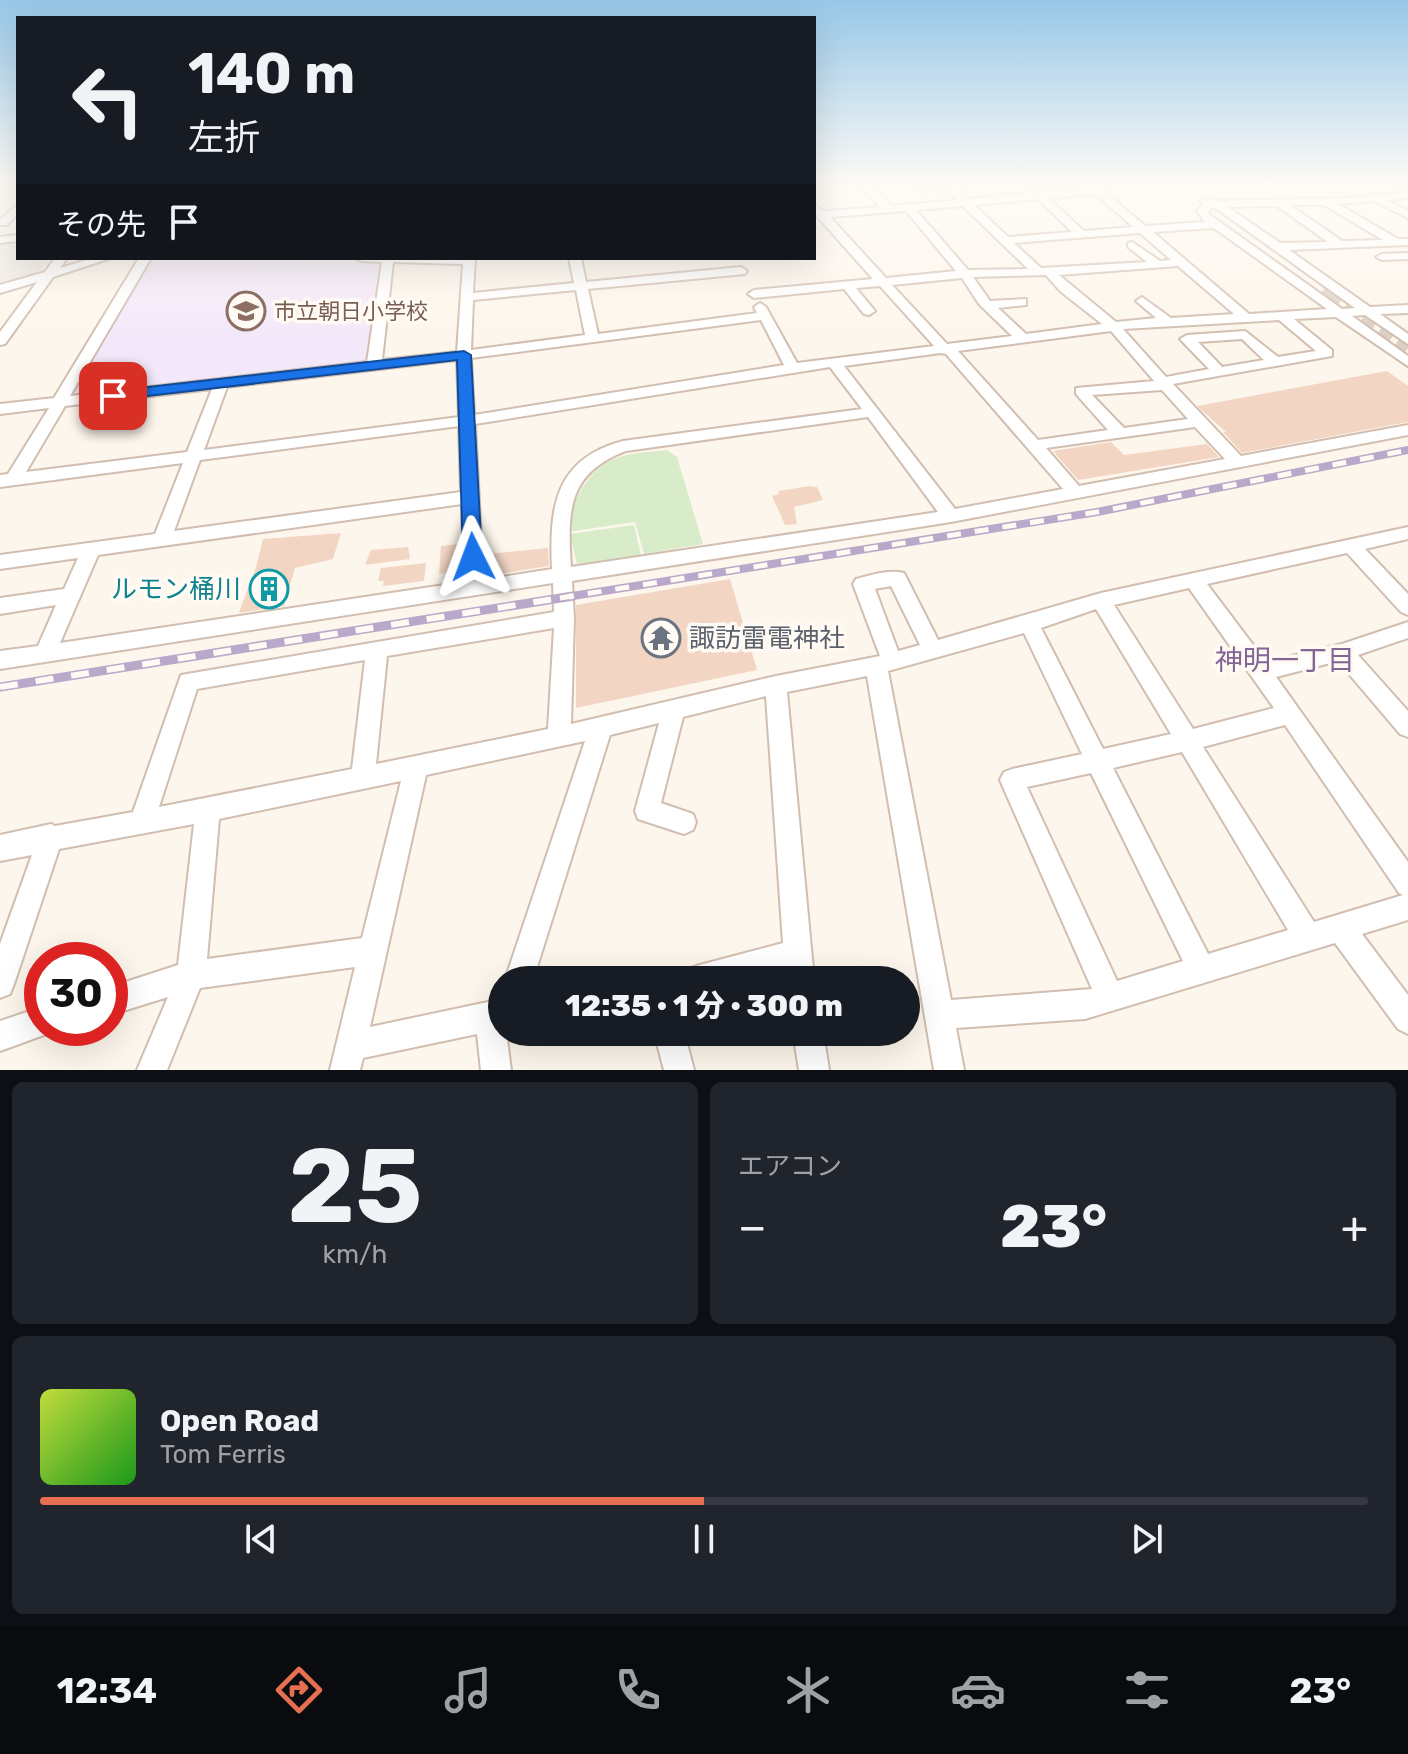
<!DOCTYPE html>
<html lang="ja">
<head>
<meta charset="utf-8">
<style>
	body { margin:0; font-family:Rubik,"Noto Sans JP",sans-serif; background:#20242c; color:#f1f3f6; height:100vh; display:flex; flex-direction:column; font-size:30px; white-space:nowrap }
	* { box-sizing:border-box; margin:0 }
	p { font-size:26px; color:#9ea1a6 }
	.icon { flex:none; width:44px; height:44px; fill:none; stroke:currentColor; stroke-width:2; stroke-linecap:round; stroke-linejoin:round }
	.map { position:relative; height:1070px; overflow:hidden }
	.drawer { display:flex; flex-direction:column; gap:12px; padding:12px; background:#0d0f14; flex:1 }
	.drawer>* { flex:none }
	.guide { position:absolute; left:16px; top:16px; width:800px; height:244px; border-radius:0px; box-shadow:0 8px 32px #0002; background:#171b24; color:#f1f3f6; overflow:hidden }
	.speed { position:absolute; left:24px; top:942px; display:flex; gap:16px; font-size:40px; font-weight:700; text-align:center }
	.speed>* { display:grid; place-content:center; width:104px; height:104px; border-radius:50%; background:#171b24; box-shadow:0 8px 32px #0002; line-height:1 }
	.speed .limit { border:12px solid #d22; background:#fff; color:#111 }
	.pin { position:absolute; display:grid; place-items:center; width:68px; height:68px; color:#fff; margin:-34px; border-radius:16px; box-shadow:0 4px 12px #0006 }
	.me { position:absolute; width:88px; margin:-44px; rotate:357deg; stroke-linejoin:round; filter:drop-shadow(0 0 6px #0008) }
	.turn { display:flex; align-items:center; gap:28px; height:168px; padding:0 40px; font-size:36px }
	.turn .icon { width:104px; height:104px; stroke-width:2.5 }
	.turn b { display:block; font-size:56px; line-height:68px }
	.then { display:flex; align-items:center; height:76px; padding:0 40px; background:#0003; gap:16px; font-size:30px }
	.big { font-size:60px; font-weight:800; line-height:1.1 }
	.drawer .widget { flex:1; display:flex; flex-direction:column; justify-content:center; gap:12px; min-width:0; padding:0 28px; border-radius:12px; background:#20242c }
	.drawer .dial { align-items:center; gap:0 }
	.dial b { font-size:104px; line-height:1 }
	.song { display:flex; align-items:center; gap:24px }
	.cover { width:96px; height:96px; border-radius:12px; background:linear-gradient(135deg,hsl(70 70% 55%),hsl(120 70% 35%)) }
	.played { height:8px; border-radius:4px; background:linear-gradient(90deg,#e76f51 50%,#363941 50%) }
	.keys { display:flex; justify-content:space-around; direction:ltr }
	.heat { display:flex; justify-content:space-between; align-items:center; font-size:44px; direction:ltr }
	.drawer .tiles { flex:1; display:grid; gap:12px; grid-template-columns:1fr 1fr }
	.widget:last-child { grid-column:span 2 }
	.trip { position:absolute; left:488px; top:966px; width:432px; height:80px; border-radius:40px; background:#171b24; box-shadow:0 8px 32px #0002; font-weight:800; line-height:80px; text-align:center }
	.tabs { display:flex; height:128px; justify-content:space-around; align-items:center; background:#090b0e; color:#9ea1a6 }
	.tabs .icon { width:56px; height:56px }
	.tabs .active { color:#e76f51 }
	.tabs b { font-size:36px; color:#f1f3f6 }
	.map>svg:first-child { display:block }
	.industrial { fill:#efe9e4 }
	.education { fill:#f3e8fa }
	.green { fill:#d8ecc9 }
	.building { fill:#f3d5c3 }
	.lines { fill:none; stroke-linecap:round; stroke-linejoin:round }
	.minor-tunnel-far1 { stroke:#dcd0c4; stroke-width:11; stroke-dasharray:11 6; stroke-linecap:butt }
	.minor-tunnel { stroke:#dcd0c4; stroke-width:14; stroke-dasharray:14 7; stroke-linecap:butt }
	.minor-casing { stroke:#d1beb0; stroke-width:4 }
	.minor { fill:#fff; fill-rule:evenodd }
	.rail-far1-casing { stroke:#b9a8c9; stroke-width:8 }
	.rail-casing { stroke:#b9a8c9; stroke-width:9 }
	.rail-far1 { stroke:#fffaf3; stroke-width:5; stroke-dasharray:14; stroke-linecap:butt }
	.rail { stroke:#fffaf3; stroke-width:6; stroke-dasharray:18; stroke-linecap:butt }
	.route { fill:#1a73e8; stroke:#114b97; stroke-width:2 }
	.labels { text-anchor:middle; stroke-width:7; stroke-linejoin:round; paint-order:stroke }
	.far-education-label { font-size:22px; fill:#785e54; stroke:#fffaf3; text-anchor:start }
	.culture-label { font-size:26px; fill:#0d838f; stroke:#fffaf3; text-anchor:end }
	.worship-label { font-size:26px; fill:#5b616d; stroke:#fffaf3; text-anchor:start }
	.neighbourhood-label { font-size:28px; fill:#846695; stroke:#fffaf3 }
</style>
</head>
<body>
<div class="map">
<svg width="1408" height="1070" viewBox="0 0 1408 1070">
	<rect width="100%" height="100%" fill="#fdf6ec"/>
	<path class="industrial" d="M18,241V258H50L36,276L0,287V242Z"/>
	<path class="education" d="M155,258L379,262L367,361L361,364L75,397L70,395L149,260Z"/>
	<path class="green" d="M667,450L677,457L703,544L644,554L635,522L567,532C567,517 571,509 578,496C600,454 624,454 667,450Z
		M634,525L641,556L577,564L570,534Z"/>
	<path class="building" d="M1387,371L1408,386V422L1242,453L1223,432H1226L1197,406Z
		M1111,442L1124,455L1207,444L1219,457L1078,480L1053,451Z
		M810,486L817,487L823,500L794,507L797,524L785,525L772,496L779,494L778,491Z
		M341,533L333,559L295,568L284,606L239,613L256,567L263,539Z
		M460,544V571L439,574L441,546Z
		M408,547L410,559L365,565L371,550Z
		M548,548L549,566L487,576L488,554Z
		M426,563L424,581L383,586L384,581H378L381,568Z
		M730,579L757,670L576,708V605Z"/>
	<g class="lines">
		<path class="minor-tunnel-far1" d="M1324,289L1332,295"/>
		<path class="minor-tunnel" d="M1329,293L1408,348"/>
		<g class="minor-casing">
			<path id="minor" d="M862,186H873L891,206L958,200L944,187L922,191L918,190V186H955L968,199L1098,186L1145,226L1205,222L1197,211L1204,204L1200,201L1205,198L1215,201L1347,198L1408,192V198L1387,200L1408,211V218L1374,201L1338,204L1398,239H1408V245L1289,250L1370,307L1408,305V313L1380,314L1408,334V344L1365,315L1352,316L1408,356V366L1336,317L1294,319L1332,350V356L1173,384L1241,456L1408,425V435L951,522L572,581L574,618L571,724L776,676L880,656L853,584L856,579C870,575 890,569 904,573L938,640L1101,593L1408,527V539L1365,549L1408,594V615L1401,612L1347,553L1207,584L1266,662L1342,644L1408,622V638L1358,655L1408,711V737L1400,734L1338,661L1276,677L1408,862V920L1362,934L1408,995V1034L1398,1029L1335,943L1085,1019L956,1028L964,1070H934L867,676L787,692L814,980H786L785,970L748,980H682L686,970L696,966L783,943L766,696L683,717L661,803L693,814L696,822L693,830L684,834L638,819L635,811L659,723L610,735L533,980H505L585,741L426,775L370,1027L502,999V1032H506L511,1070H481L477,1034L363,1058L360,1070H330L355,967L200,988L167,1070H137L168,997L110,1015V987L178,965L194,824L59,849L14,984L10,994L0,998V944L32,855L0,861V835L51,824L55,826L133,812L181,675L554,612L553,583L0,669V651L38,646L56,605L0,614V598L64,589L78,558L0,569V555L155,534L183,463L0,487V475L8,474L49,408L0,414V404L54,398L139,258H151L70,396L367,362L382,262L361,261L355,258H475L473,293L574,283L569,258H581L586,282L741,267L747,271L745,274L588,289L598,334L757,313L754,307L760,303L766,307L797,363L934,346L880,286L856,288L875,311L869,315L864,314L844,289L754,298L748,294L754,290L873,279L814,213L816,206L824,211L880,207ZM1096,194L1133,227L1084,231L1048,198ZM1038,199L1072,232L1008,237L974,205ZM1290,205H1324L1383,240L1342,241ZM963,206L1028,269L968,270L916,210ZM1277,206L1328,242L1280,243L1228,207ZM1212,207L1217,209L1355,308L1342,309L1210,215L1208,212ZM906,211L956,271L886,278L830,217ZM1214,228L1327,309L1249,314L1153,232ZM1140,233L1171,260L1160,261L1132,242L1128,243V247L1147,262L1041,268L1014,243ZM393,262L463,264L457,352L382,360ZM1178,266L1234,314L1171,318L1142,297L1136,301L1156,318L1116,322L1059,275ZM1046,275L1060,291L1102,324L1026,334L998,308L1026,305V299L990,301L973,277ZM962,278L979,304L1012,336L947,344L892,285ZM576,290L585,335L471,350L473,300ZM761,320L784,365L474,415L471,358ZM1279,320L1316,351L1278,357L1245,331L1187,335L1180,339L1209,369L1166,377L1123,329ZM1111,331L1154,381L1076,388V394L1108,430L1038,440L958,351ZM1242,339L1264,360L1222,367L1198,342ZM941,353L946,354L1063,489L955,509L844,366ZM457,360L459,417L204,450L227,387ZM830,367L862,409L623,441C555,459 549,507 552,569L483,580L475,424ZM212,389L187,452L26,472L65,406ZM1162,390L1188,419L1124,428L1092,395ZM868,417L938,512L571,567C567,510 568,473 626,451ZM459,426L461,492L174,531L200,460ZM1195,427L1225,459L1079,486L1046,448ZM462,504L464,582L60,643L98,555ZM891,586L920,645L898,651L875,589ZM1189,588L1274,708L1193,729L1114,605ZM1096,609L1171,734L1103,749L1041,628ZM554,628L548,729L376,764L387,656ZM1024,633L1082,754L1012,769L1004,772L1000,780L1092,989L951,1000L888,671ZM365,660L352,769L159,807L197,689ZM1285,725L1399,893L1403,895L1314,922L1203,747ZM1182,752L1288,930L1208,954L1113,768ZM1091,773L1183,961L1117,981L1027,787ZM401,781L362,938L207,959L219,819Z
				M18,187V193L0,194V188Z
				M18,204V213L7,225H0V220Z
				M18,235V241L0,243V237Z
				M1408,253V259L1382,260L1376,257L1382,254Z
				M55,258H67L60,268L93,258H111L53,277L5,344L0,345V332L37,282L0,293V285L45,272Z
				M42,1007V1028H54L52,1032L0,1051V1021Z
				M654,1032H684L694,1070H664Z
				M793,1032H823L829,1070H799Z"/>
		</g>
		<use href="#minor" class="minor"/>
		<g class="rail-far1-casing">
			<path id="rail-far1" d="M560,598L1097,512L1408,450"/>
		</g>
		<g class="rail-casing">
			<path id="rail" d="M0,687L573,596"/>
		</g>
		<use href="#rail-far1" class="rail-far1"/>
		<use href="#rail" class="rail"/>
	</g>
	<linearGradient id="sky" x2="0" y2="1"><stop stop-color="#97c7e8"/><stop offset="0.55" stop-color="#fefbf6"/><stop offset="1" stop-color="#fefbf6" stop-opacity="0"/></linearGradient>
	<rect width="1408" height="336" fill="url(#sky)"/>
	<path class="route" d="M464,351L471,355L482,557L473,564L463,557L457,360L113,400L106,396L113,391Z"/>
	<defs>
		<g id="school-ring" transform="scale(2)"><circle r="9.5" fill="#fffaf3" stroke="#8d6e63" stroke-width="1.5"/><path d="M0-5L7-2L0 1L-7-2ZM-4 1L0 2.5L4 1V4Q0 6-4 4Z" fill="#8d6e63"/></g>
		<g id="building-ring" transform="scale(2)"><circle r="9.5" fill="#fffaf3" stroke="#0f9aa8" stroke-width="1.5"/><path d="M-4-6H4V6H1V3H-1V6H-4ZM-2.5-4.3h1.7v1.8h-1.7ZM.8-4.3h1.7v1.8H.8ZM-2.5-1h1.7V.8h-1.7ZM.8-1h1.7V.8H.8Z" fill="#0f9aa8"/></g>
		<g id="temple-ring" transform="scale(2)"><circle r="9.5" fill="#fffaf3" stroke="#6b7280" stroke-width="1.5"/><path d="M0-6L5-2H3V0L6.5 2.5H4V6H1.5V3h-3V6H-4V2.5H-6.5L-3 0V-2H-5Z" fill="#6b7280"/></g>
	</defs>
	<g fill-rule="evenodd">
		<use href="#school-ring" x="246" y="311"/>
		<use href="#building-ring" x="269" y="589"/>
		<use href="#temple-ring" x="661" y="638"/>
	</g>
	<g class="labels">
		<g class="far-education-label">
			<text x="274" y="319">市立朝日小学校</text>
		</g>
		<g class="culture-label">
			<text x="241" y="598">ルモン桶川</text>
		</g>
		<g class="worship-label">
			<text x="689" y="647">諏訪雷電神社</text>
		</g>
		<g class="neighbourhood-label">
			<text x="1285" y="670">神明一丁目</text>
		</g>
	</g>
</svg>
<div class="speed"><div class="limit">30</div></div>
<div class="pin" style="left:113px;top:396px;background:#d93025"><svg class="icon" aria-label="arrive" viewBox="0 0 24 24"><path d="M6 21V4h12l-3 4 3 4H6"/></svg></div>
<svg class="me" style="left:473px;top:557px" viewBox="-20 -20 40 40"><path d="M0-17L14 15 0 8-14 15z" fill="#1a73e8" stroke="#fff" stroke-width="4"/></svg>
<div class="trip">12:35 · 1 分 · 300 m</div>
<div class="guide">
<div class="turn"><svg class="icon" aria-label="left" viewBox="0 0 24 24"><path d="M17 20v-9H6M10 6l-5 5 5 5"/></svg><div><b>140 m</b>左折</div></div>
<div class="then">その先<svg class="icon" aria-label="arrive" viewBox="0 0 24 24"><path d="M6 21V4h12l-3 4 3 4H6"/></svg></div>
</div>
</div>
<section class="drawer">
<div class="tiles">
<div class="widget dial"><b>25</b><p>km/h</p></div>
<div class="widget"><p>エアコン</p>
<div class="heat"><a>−</a><b class="big">23°</b><a>+</a></div>
</div>
<div class="widget">
<div class="song"><i class="cover"></i><div><b>Open Road</b><p>Tom Ferris</p></div></div>
<div class="played"></div>
<div class="keys"><svg class="icon" aria-label="previous" viewBox="0 0 24 24"><path d="M18 5L8 12l10 7zM5 5v14"/></svg><svg class="icon" aria-label="pause" viewBox="0 0 24 24"><path d="M8 5v14M16 5v14"/></svg><svg class="icon" aria-label="next" viewBox="0 0 24 24"><path d="M6 5l10 7-10 7zM19 5v14"/></svg></div>
</div>
</div>
</section>
<nav class="tabs">
<b>12:34</b>
<svg class="icon active" aria-label="directions" viewBox="0 0 24 24"><path d="M12 3l9 9-9 9-9-9zM9 14v-3h6M13 9l2 2-2 2"/></svg>
<svg class="icon" aria-label="music" viewBox="0 0 24 24"><path d="M9 18V5l10-2v13"/><circle cx="6" cy="18" r="3"/><circle cx="16" cy="16" r="3"/></svg>
<svg class="icon" aria-label="phone" viewBox="0 0 24 24"><path d="M5 4h4l2 5-3 2q2 4 5 5l2-3 5 2v4C11 20 4 13 5 4z"/></svg>
<svg class="icon" aria-label="climate" viewBox="0 0 24 24"><path d="M12 3v18M4 7l16 10M4 17L20 7"/></svg>
<svg class="icon" aria-label="car" viewBox="0 0 24 24"><path d="M5 17H2v-5l4-1 3-4h7l3 4 3 1v5h-3M9 17h6M6 11h13"/><circle cx="7" cy="17" r="2"/><circle cx="17" cy="17" r="2"/></svg>
<svg class="icon" aria-label="filters" viewBox="0 0 24 24"><path d="M4 7h16M4 17h16"/><circle cx="9" cy="7" r="2"/><circle cx="15" cy="17" r="2"/></svg>
<b>23°</b>
</nav>
</body>
</html>
